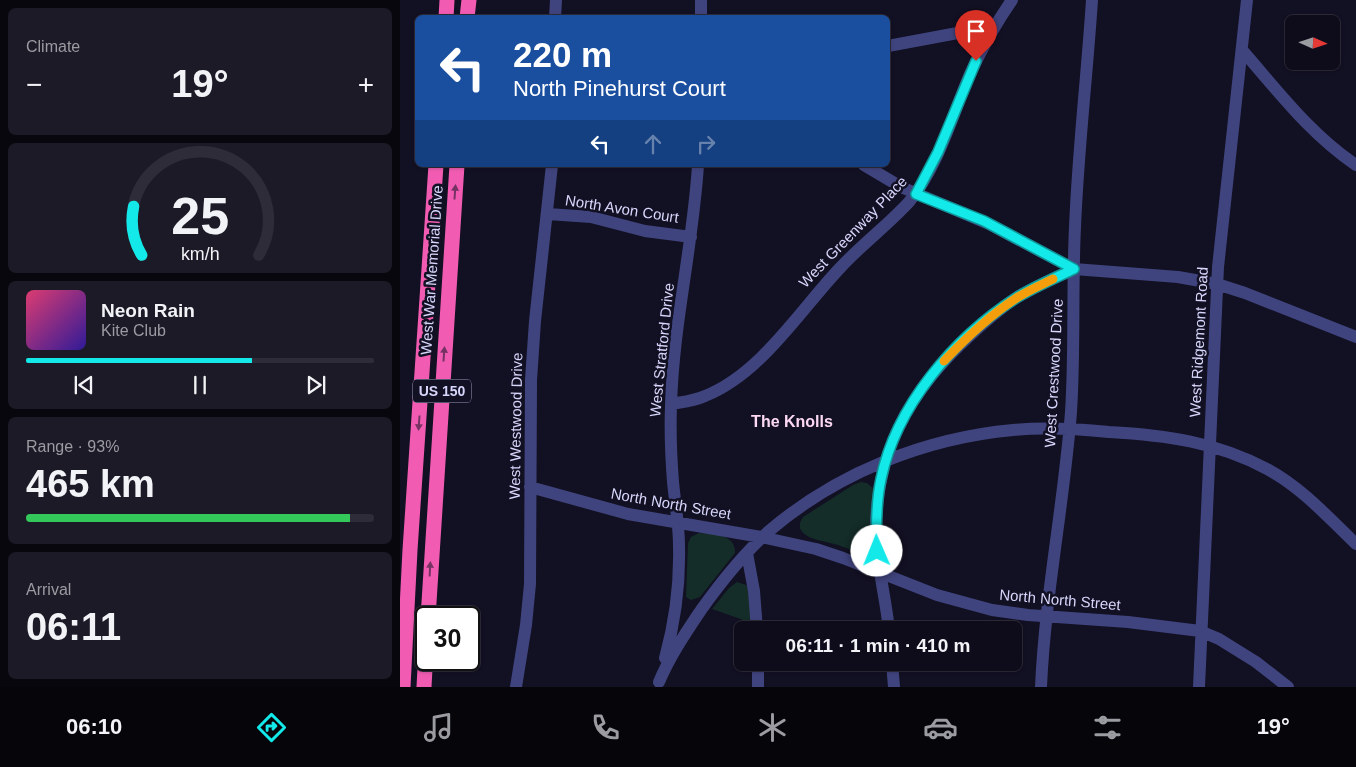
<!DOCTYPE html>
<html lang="en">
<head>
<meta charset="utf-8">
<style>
	body { margin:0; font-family:Arial,sans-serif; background:#1c1a27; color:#f1f3f6; height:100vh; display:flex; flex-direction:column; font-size:19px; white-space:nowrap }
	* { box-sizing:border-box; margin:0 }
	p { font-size:16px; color:#9b9ba2 }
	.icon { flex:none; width:28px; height:28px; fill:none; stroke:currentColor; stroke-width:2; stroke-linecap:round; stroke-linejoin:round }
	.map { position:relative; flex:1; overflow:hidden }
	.drawer { display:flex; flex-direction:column; gap:8px; padding:8px; background:#08070e; width:400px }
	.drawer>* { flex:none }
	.guide { position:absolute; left:15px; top:15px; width:475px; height:152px; border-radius:8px; box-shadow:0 1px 4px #0004,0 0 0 1px #2e2c39; background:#1a4fa0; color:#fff; overflow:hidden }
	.needle { width:32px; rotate:93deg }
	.buttons { position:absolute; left:885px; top:15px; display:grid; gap:10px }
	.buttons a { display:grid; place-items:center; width:55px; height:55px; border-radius:8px; background:#0e0c1a; box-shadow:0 1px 4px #0004,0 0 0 1px #2e2c39; font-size:25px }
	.speed { position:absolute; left:15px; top:606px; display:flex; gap:10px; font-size:25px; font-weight:700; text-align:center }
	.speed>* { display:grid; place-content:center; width:65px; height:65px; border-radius:50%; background:#0e0c1a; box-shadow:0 1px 4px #0004,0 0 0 1px #2e2c39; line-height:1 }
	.speed .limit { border:2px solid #111; border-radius:8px; background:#fff; color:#111 }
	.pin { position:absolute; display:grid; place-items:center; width:42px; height:42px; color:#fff; margin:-51px -21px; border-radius:50% 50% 50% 0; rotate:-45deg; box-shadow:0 0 5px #0007 }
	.pin .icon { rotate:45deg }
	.me { position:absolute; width:55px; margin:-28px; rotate:359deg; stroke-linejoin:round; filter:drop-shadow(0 0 4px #0008) }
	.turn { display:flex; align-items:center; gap:18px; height:105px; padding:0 15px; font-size:22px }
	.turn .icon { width:65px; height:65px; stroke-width:2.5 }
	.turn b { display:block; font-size:35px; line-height:42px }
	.lanes { display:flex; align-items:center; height:48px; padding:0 15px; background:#0003; justify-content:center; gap:25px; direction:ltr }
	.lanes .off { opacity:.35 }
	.big { font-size:38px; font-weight:700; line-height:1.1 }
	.drawer .card { flex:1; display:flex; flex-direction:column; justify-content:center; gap:8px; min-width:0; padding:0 18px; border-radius:8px; background:#1c1a27 }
	.drawer .dial { align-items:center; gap:0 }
	.dial svg { height:130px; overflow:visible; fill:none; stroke:#2e2c39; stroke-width:7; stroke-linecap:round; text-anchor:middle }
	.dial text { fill:#f1f3f6; stroke:none }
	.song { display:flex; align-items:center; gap:15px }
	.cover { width:60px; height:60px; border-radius:8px; background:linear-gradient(135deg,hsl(340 70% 55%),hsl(250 70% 35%)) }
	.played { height:5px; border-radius:2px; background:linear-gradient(90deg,#14e9e9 65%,#2e2c39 65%) }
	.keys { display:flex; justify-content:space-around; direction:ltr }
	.heat { display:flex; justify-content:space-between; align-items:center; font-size:28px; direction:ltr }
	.charge { height:8px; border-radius:4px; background:linear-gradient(90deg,#34c759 93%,#2e2c39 0) }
	.trip { position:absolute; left:334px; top:621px; width:288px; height:50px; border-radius:8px; background:#0e0c1a; box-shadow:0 1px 4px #0004,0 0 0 1px #2e2c39; font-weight:700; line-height:50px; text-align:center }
	.tabs { display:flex; height:80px; justify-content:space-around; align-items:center; background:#06050a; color:#9b9ba2 }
	.tabs .icon { width:35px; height:35px }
	.tabs .on { color:#14e9e9 }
	.tabs b { font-size:22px; color:#f1f3f6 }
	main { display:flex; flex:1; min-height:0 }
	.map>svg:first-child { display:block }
	.green { fill:#142d29 }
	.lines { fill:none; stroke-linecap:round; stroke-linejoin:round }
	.minor { stroke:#40447e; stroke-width:12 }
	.highway { stroke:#f15cb2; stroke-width:15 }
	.oneway { fill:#763263 }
	.route-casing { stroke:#0d9797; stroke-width:12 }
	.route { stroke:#14e9e9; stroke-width:9 }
	.slow { stroke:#f59e0b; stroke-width:9 }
	.labels { text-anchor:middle; stroke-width:5; stroke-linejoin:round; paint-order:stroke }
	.shield { fill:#121023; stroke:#9c9bba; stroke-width:1 }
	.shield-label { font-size:14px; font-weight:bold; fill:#d7d6fb }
	.street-label { font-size:15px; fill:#d7d6fb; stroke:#121023 }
	.neighbourhood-label { font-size:16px; font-weight:bold; fill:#fcd8f2; stroke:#121023 }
</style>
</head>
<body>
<main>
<section class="drawer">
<div class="card"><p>Climate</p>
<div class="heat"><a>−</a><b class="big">19°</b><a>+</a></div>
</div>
<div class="card dial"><svg viewBox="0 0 100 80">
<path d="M14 69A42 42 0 1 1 86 69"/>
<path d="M14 69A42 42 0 0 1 9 39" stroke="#14e9e9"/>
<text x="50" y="56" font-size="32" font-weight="700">25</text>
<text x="50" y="72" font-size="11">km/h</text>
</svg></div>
<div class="card">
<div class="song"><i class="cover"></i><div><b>Neon Rain</b><p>Kite Club</p></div></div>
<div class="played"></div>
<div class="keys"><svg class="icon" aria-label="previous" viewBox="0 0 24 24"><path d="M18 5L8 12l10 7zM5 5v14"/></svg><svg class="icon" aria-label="pause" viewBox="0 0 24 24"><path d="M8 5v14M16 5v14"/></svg><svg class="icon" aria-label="next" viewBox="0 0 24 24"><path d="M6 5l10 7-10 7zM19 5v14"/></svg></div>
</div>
<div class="card"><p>Range · 93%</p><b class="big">465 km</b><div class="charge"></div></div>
<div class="card"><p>Arrival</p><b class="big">06:11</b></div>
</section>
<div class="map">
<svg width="956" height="687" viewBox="0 0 956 687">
	<rect width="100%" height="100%" fill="#121023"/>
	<path class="green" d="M461,482L467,483L474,489L471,546C468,550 465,552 461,552C453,552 445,547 438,545C424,541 389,538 403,517L453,485Z
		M299,533C313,534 336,534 335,553L300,597L291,600L286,597L288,543L291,537Z
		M337,582L346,585L349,590L352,623L312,609L329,588Z"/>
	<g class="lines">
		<path class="minor" d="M155,18L156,0
			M301,18V0
			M488,46L595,26
			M842,50C878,91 910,134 956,165
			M464,165L501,187L589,224L674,269L778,277L817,284L845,293L956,337
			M148,214L191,217L245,231L291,237
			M271,404C282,402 294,401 305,396C361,374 400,310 440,268C462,244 488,225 509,202C539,165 552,116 570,74C582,48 596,23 612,0
			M130,487L228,514L361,537L416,549L443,558L537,595L592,610L628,615L728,622L800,631L819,639L856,662L888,687
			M347,553L354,591L357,630
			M489,630C485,592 475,560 476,521C479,449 510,393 561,344C578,328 596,311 616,298C634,287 655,278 674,269
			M265,658C275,622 280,584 279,546C279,524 275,503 273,482C271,456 270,431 271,406C273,325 293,246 298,165
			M358,662V687
			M492,662L494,687
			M259,682C270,656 285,634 301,610C321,582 343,554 369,531C437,473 525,438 613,430C645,427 678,429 709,432C765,435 817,442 867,469C902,488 928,517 956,544
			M116,687L126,625L130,584L131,380L135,321L152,165
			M641,687C645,595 664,504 671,412C675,350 672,288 675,227C678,151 687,76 692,0
			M799,687L818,267L847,0"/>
		<path class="highway" d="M46,18L47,0
			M67,18L69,0
			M28,618L57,165
			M3,687L10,550L36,165
			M24,687L26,649"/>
	</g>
	<defs><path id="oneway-solid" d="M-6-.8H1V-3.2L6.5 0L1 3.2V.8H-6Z" transform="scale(1.25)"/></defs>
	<g class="oneway">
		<use href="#oneway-solid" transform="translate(55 192) rotate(-86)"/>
		<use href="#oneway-solid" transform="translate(44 354) rotate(-86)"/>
		<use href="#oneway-solid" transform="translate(19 423) rotate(94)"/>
		<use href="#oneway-solid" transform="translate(30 569) rotate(-87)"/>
	</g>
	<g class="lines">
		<g class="route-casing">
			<path id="route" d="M477,551C476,527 476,502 481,479C496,406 554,338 616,298C634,287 655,278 674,269L584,221L516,194L538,152L576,61"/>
		</g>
		<use href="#route" class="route"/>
		<path class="slow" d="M544,361C566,338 589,316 615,299C627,291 641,285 653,279"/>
	</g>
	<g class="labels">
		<rect class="shield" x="13" y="379.5" width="58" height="23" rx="4"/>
		<g class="shield-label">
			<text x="42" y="396">US 150</text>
		</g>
		<g class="street-label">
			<text transform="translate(222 209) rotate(9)" y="5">North Avon Court</text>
			<text transform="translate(453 232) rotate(-46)" y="5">West Greenway Place</text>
			<text transform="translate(32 270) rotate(-86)" y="5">West War Memorial Drive</text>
			<text transform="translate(799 342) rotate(-87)" y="5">West Ridgemont Road</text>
			<text transform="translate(262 350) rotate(-84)" y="5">West Stratford Drive</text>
			<text transform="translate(654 373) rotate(-87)" y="5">West Crestwood Drive</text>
			<text transform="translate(116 426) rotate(-89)" y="5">West Westwood Drive</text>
			<text transform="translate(271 504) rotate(10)" y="5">North North Street</text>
			<text transform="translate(660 600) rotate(5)" y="5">North North Street</text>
		</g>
		<g class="neighbourhood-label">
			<text x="392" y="427">The Knolls</text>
		</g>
	</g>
</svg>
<div class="buttons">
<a><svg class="needle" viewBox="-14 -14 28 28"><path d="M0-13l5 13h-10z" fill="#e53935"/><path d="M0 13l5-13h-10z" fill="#9b9ba2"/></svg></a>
</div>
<div class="speed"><div class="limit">30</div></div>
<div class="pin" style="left:576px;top:61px;background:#d93025"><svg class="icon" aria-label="arrive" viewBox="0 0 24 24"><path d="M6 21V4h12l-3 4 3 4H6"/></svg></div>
<svg class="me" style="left:477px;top:551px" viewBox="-20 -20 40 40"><circle r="19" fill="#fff"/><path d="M0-13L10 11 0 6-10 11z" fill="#14e9e9"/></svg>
<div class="trip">06:11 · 1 min · 410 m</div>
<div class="guide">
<div class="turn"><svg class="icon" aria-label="left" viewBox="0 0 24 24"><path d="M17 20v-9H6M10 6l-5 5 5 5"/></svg><div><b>220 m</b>North Pinehurst Court</div></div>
<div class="lanes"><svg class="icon" aria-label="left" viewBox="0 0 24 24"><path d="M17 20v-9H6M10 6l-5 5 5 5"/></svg><svg class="icon off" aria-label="ahead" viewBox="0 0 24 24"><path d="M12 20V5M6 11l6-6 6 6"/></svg><svg class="icon off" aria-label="right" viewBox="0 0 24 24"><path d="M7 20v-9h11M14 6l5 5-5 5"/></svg></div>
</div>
</div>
</main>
<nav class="tabs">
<b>06:10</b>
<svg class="icon on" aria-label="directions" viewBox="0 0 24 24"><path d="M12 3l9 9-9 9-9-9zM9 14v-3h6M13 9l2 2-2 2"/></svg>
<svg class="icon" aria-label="music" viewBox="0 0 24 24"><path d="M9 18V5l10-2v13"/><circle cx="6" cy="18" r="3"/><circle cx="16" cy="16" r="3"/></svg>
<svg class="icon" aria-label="phone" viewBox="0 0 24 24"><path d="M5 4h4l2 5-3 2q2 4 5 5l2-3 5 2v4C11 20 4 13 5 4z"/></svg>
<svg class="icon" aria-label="climate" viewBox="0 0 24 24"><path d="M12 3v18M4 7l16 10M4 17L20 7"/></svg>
<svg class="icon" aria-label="car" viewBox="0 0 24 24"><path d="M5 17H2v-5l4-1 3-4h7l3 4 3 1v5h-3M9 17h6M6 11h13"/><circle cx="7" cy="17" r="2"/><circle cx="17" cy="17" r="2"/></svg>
<svg class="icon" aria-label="filters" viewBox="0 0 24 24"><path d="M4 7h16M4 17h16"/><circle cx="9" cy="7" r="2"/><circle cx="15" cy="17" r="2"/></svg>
<b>19°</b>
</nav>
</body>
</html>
